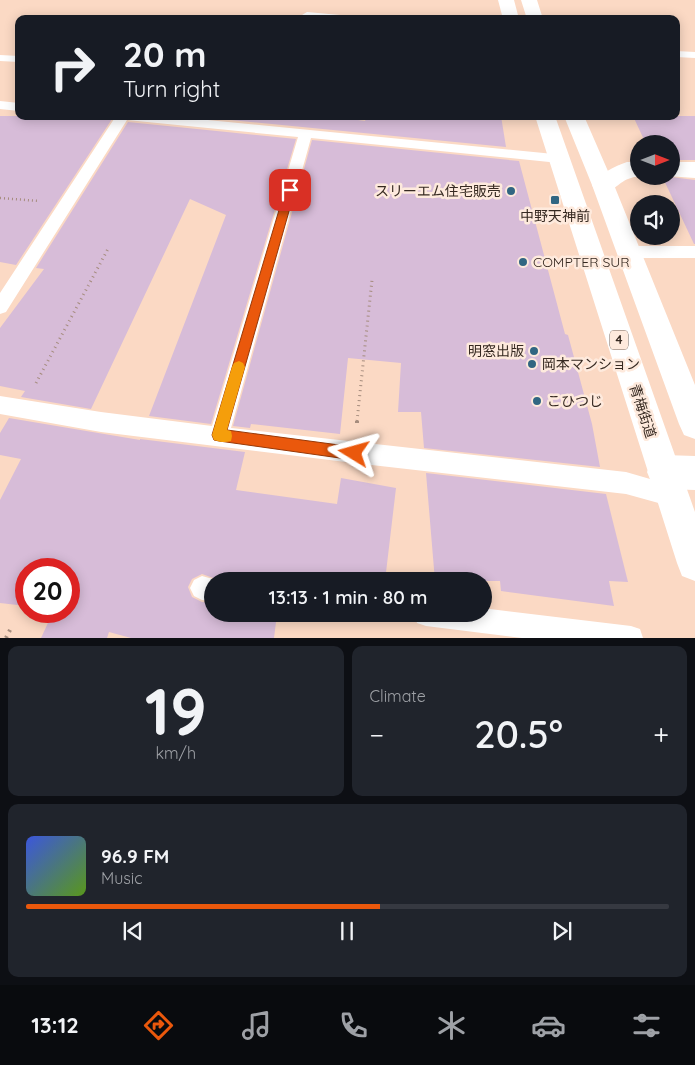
<!DOCTYPE html>
<html lang="en">
<head>
<meta charset="utf-8">
<style>
	body { margin:0; font-family:Quicksand,"Noto Sans JP",sans-serif; background:#20242c; color:#f1f3f6; height:100vh; display:flex; flex-direction:column; font-size:19px; white-space:nowrap }
	* { box-sizing:border-box; margin:0 }
	p { font-size:16px; color:#9ea1a6 }
	.icon { flex:none; width:28px; height:28px; fill:none; stroke:currentColor; stroke-width:2; stroke-linecap:round; stroke-linejoin:round }
	.map { position:relative; height:638px; overflow:hidden }
	.details { display:flex; flex-direction:column; gap:8px; padding:8px; background:#0d0f14; flex:1 }
	.details>* { flex:none }
	.hud { position:absolute; left:15px; top:15px; width:665px; height:105px; border-radius:10px; box-shadow:0 2px 12px #0003; background:#171b24; color:#f1f3f6; overflow:hidden }
	.needle { width:32px; rotate:90deg }
	.fabs { position:absolute; left:630px; top:135px; display:grid; gap:10px }
	.fabs a { display:grid; place-items:center; width:50px; height:50px; border-radius:50%; background:#171b24; box-shadow:0 2px 12px #0003; font-size:25px }
	.speed { position:absolute; left:15px; top:558px; display:flex; gap:10px; font-size:25px; font-weight:700; text-align:center }
	.speed>* { display:grid; place-content:center; width:65px; height:65px; border-radius:50%; background:#171b24; box-shadow:0 2px 12px #0003; line-height:1 }
	.speed .limit { border:8px solid #d22; background:#fff; color:#111 }
	.pin { position:absolute; display:grid; place-items:center; width:42px; height:42px; color:#fff; margin:-21px; border-radius:10px; box-shadow:0 2px 8px #0006 }
	.me { position:absolute; width:55px; margin:-28px; rotate:278deg; stroke-linejoin:round; filter:drop-shadow(0 0 4px #0008) }
	.turn { display:flex; align-items:center; gap:18px; height:105px; padding:0 25px; font-size:22px }
	.turn .icon { width:65px; height:65px; stroke-width:2.5 }
	.turn b { display:block; font-size:35px; line-height:42px }
	.big { font-size:38px; font-weight:600; line-height:1.1 }
	.details .tile { flex:1; display:flex; flex-direction:column; justify-content:center; gap:8px; min-width:0; padding:0 18px; border-radius:10px; background:#20242c }
	.details .dial { align-items:center; gap:0 }
	.dial b { font-size:65px; line-height:1 }
	.song { display:flex; align-items:center; gap:15px }
	.cover { width:60px; height:60px; border-radius:8px; background:linear-gradient(135deg,hsl(230 70% 55%),hsl(90 70% 35%)) }
	.played { height:5px; border-radius:2px; background:linear-gradient(90deg,#ea580c 55%,#363941 55%) }
	.keys { display:flex; justify-content:space-around; direction:ltr }
	.heat { display:flex; justify-content:space-between; align-items:center; font-size:28px; direction:ltr }
	.details .tiles { flex:1; display:grid; gap:8px; grid-template-columns:1fr 1fr }
	.tile:last-child { grid-column:span 2 }
	.trip { position:absolute; left:204px; top:572px; width:288px; height:50px; border-radius:25px; background:#171b24; box-shadow:0 2px 12px #0003; font-weight:600; line-height:50px; text-align:center }
	.dock { display:flex; height:80px; justify-content:space-around; align-items:center; background:#090b0e; color:#9ea1a6 }
	.dock .icon { width:35px; height:35px }
	.dock .active { color:#ea580c }
	.dock b { font-size:22px; color:#f1f3f6 }
	.map>svg:first-child { display:block }
	.building { fill:#d7bcd8 }
	.lines { fill:none; stroke-linecap:round; stroke-linejoin:round }
	.path-far2 { stroke:#a58c7d; stroke-width:2.5; stroke-dasharray:1 3; stroke-linecap:butt }
	.path-far1 { stroke:#a58c7d; stroke-width:3; stroke-dasharray:1 4; stroke-linecap:butt }
	.path { stroke:#a58c7d; stroke-width:4; stroke-dasharray:2 5; stroke-linecap:butt }
	.lane { fill:#fff; fill-rule:evenodd }
	.street { fill:#fff; fill-rule:evenodd }
	.primary { fill:#fff; fill-rule:evenodd }
	.route { fill:#ea580c; stroke:#983908 }
	.slow { fill:#f59e0b }
	.poi-dot { fill:#316682; stroke:#feeadd; stroke-width:2 }
	.labels { text-anchor:middle; stroke-width:5; stroke-linejoin:round; paint-order:stroke }
	.shield { fill:#feeadd; stroke:#726359; stroke-width:1 }
	.shield-label { font-size:12px; font-weight:bold; fill:#362921 }
	.poi-label { font-size:14px; fill:#362921; stroke:#feeadd; text-anchor:start }
	.street-label { font-size:14px; fill:#362921; stroke:#feeadd }
</style>
</head>
<body>
<div class="map">
<svg width="695" height="638" viewBox="0 0 695 638">
	<rect width="100%" height="100%" fill="#fbd9c4"/>
	<path class="building" d="M0,116H114L16,265L0,262Z
		M189,116H330L365,121L367,116H501L506,147Z
		M633,116H695V160H671V144H646Z
		M128,122L296,139L211,424L149,416L226,215L190,199L91,409L21,397L25,391L0,386V328L44,269L36,268Z
		M312,140L519,161L565,334L568,335L592,424L600,467L424,448L421,412H398L401,363L348,358L340,434L251,424L250,428L233,426Z
		M662,176L695,180V244H694Z
		M9,418L140,440V439L245,452L236,490L337,504L341,478L396,488L385,581H347L282,573L281,581H222L202,574L192,579L188,587L192,597L202,602L212,603V614H277L274,638H131L109,632L107,638H41L53,612L50,611H69V569H26V606L0,603V500L21,459L0,455V433Z
		M426,473L606,494L628,582L609,581L614,606L501,591L500,581H435Z"/>
	<g class="lines">
		<path class="path-far2" d="M0,198L39,201"/>
		<path class="path-far1" d="M36,383L109,247
			M357,421L372,280"/>
		<path class="path" d="M357,423V420
			M6,638L11,628"/>
		<path class="lane" d="M307,12L351,16L356,19L303,17L302,15Z
			M676,51L695,52V58L676,57Z
			M0,55L19,56V62L0,61Z
			M0,101L19,103V111L0,109Z
			M116,116H167L564,155L566,158L564,161L559,163L311,138L231,428L626,472L681,488L684,496L681,504L673,507L626,494L354,463L101,432L0,414V396L101,412L212,426L298,137L127,120L6,312L0,314V293Z
			M627,246H695V258H627L621,256L619,252L621,248Z
			M202,576L220,581H212V601L202,600L194,596L190,588L194,580Z
			M482,608L631,626L640,629L643,638H522L426,626L417,623L414,614H482Z"/>
		<path class="street" d="M627,162H639V176H643C639,177 635,176 631,178C616,182 614,196 595,191L592,185C598,174 615,166 627,162Z
			M671,162H695V178L667,176H671Z
			M664,455L695,456V490L664,489L652,484L647,472L652,460Z"/>
		<path class="primary" d="M498,0H514L519,19H503Z
			M521,0H537L543,19H527Z
			M535,116H555L695,512V581L682,576L677,563Z
			M564,116H584L614,185L695,385V439L684,435L679,424L592,185Z"/>
	</g>
	<path class="route" d="M290,187L295,190L227,430L354,447L359,449L361,453L359,458L354,460L219,441L214,440L212,435L285,190Z"/>
	<path class="slow" d="M239,361L243,363L245,367L227,430L231,431L232,436L231,441C225,443 220,442 214,440L212,435L232,367L234,363Z"/>
	<g class="poi-dot">
		<circle cx="511" cy="191" r="5"/>
		<rect x="550" y="195" width="10" height="10" rx="2.5"/>
		<circle cx="523" cy="262" r="5"/>
		<circle cx="534" cy="351" r="5"/>
		<circle cx="532" cy="364" r="5"/>
		<circle cx="537" cy="401" r="5"/>
	</g>
	<g class="labels">
		<rect class="shield" x="610" y="330.5" width="18" height="19" rx="4"/>
		<g class="shield-label">
			<text x="619" y="344">4</text>
		</g>
		<g class="poi-label">
			<text x="501" y="196" text-anchor="end">スリーエム住宅販売</text>
			<text x="555" y="221" text-anchor="middle">中野天神前</text>
			<text x="533" y="267">COMPTER SUR</text>
			<text x="524" y="356" text-anchor="end">明窓出版</text>
			<text x="542" y="369">岡本マンション</text>
			<text x="547" y="406">こひつじ</text>
		</g>
		<g class="street-label">
			<text transform="translate(643 411) rotate(72)" y="5">青梅街道</text>
		</g>
	</g>
</svg>
<div class="fabs">
<a><svg class="needle" viewBox="-14 -14 28 28"><path d="M0-13l5 13h-10z" fill="#e53935"/><path d="M0 13l5-13h-10z" fill="#9ea1a6"/></svg></a>
<a><svg class="icon" aria-label="sound" viewBox="0 0 24 24"><path d="M4 9h4l5-4v14l-5-4H4zM17 9q2 3 0 6"/></svg></a>
</div>
<div class="speed"><div class="limit">20</div></div>
<div class="pin" style="left:290px;top:190px;background:#d93025"><svg class="icon" aria-label="arrive" viewBox="0 0 24 24"><path d="M6 21V4h12l-3 4 3 4H6"/></svg></div>
<svg class="me" style="left:354px;top:453px" viewBox="-20 -20 40 40"><path d="M0-17L14 15 0 8-14 15z" fill="#ea580c" stroke="#fff" stroke-width="4"/></svg>
<div class="trip">13:13 · 1 min · 80 m</div>
<div class="hud">
<div class="turn"><svg class="icon" aria-label="right" viewBox="0 0 24 24"><path d="M7 20v-9h11M14 6l5 5-5 5"/></svg><div><b>20 m</b>Turn right</div></div>
</div>
</div>
<section class="details">
<div class="tiles">
<div class="tile dial"><b>19</b><p>km/h</p></div>
<div class="tile"><p>Climate</p>
<div class="heat"><a>−</a><b class="big">20.5°</b><a>+</a></div>
</div>
<div class="tile">
<div class="song"><i class="cover"></i><div><b>96.9 FM</b><p>Music</p></div></div>
<div class="played"></div>
<div class="keys"><svg class="icon" aria-label="previous" viewBox="0 0 24 24"><path d="M18 5L8 12l10 7zM5 5v14"/></svg><svg class="icon" aria-label="pause" viewBox="0 0 24 24"><path d="M8 5v14M16 5v14"/></svg><svg class="icon" aria-label="next" viewBox="0 0 24 24"><path d="M6 5l10 7-10 7zM19 5v14"/></svg></div>
</div>
</div>
</section>
<nav class="dock">
<b>13:12</b>
<svg class="icon active" aria-label="directions" viewBox="0 0 24 24"><path d="M12 3l9 9-9 9-9-9zM9 14v-3h6M13 9l2 2-2 2"/></svg>
<svg class="icon" aria-label="music" viewBox="0 0 24 24"><path d="M9 18V5l10-2v13"/><circle cx="6" cy="18" r="3"/><circle cx="16" cy="16" r="3"/></svg>
<svg class="icon" aria-label="phone" viewBox="0 0 24 24"><path d="M5 4h4l2 5-3 2q2 4 5 5l2-3 5 2v4C11 20 4 13 5 4z"/></svg>
<svg class="icon" aria-label="climate" viewBox="0 0 24 24"><path d="M12 3v18M4 7l16 10M4 17L20 7"/></svg>
<svg class="icon" aria-label="car" viewBox="0 0 24 24"><path d="M5 17H2v-5l4-1 3-4h7l3 4 3 1v5h-3M9 17h6M6 11h13"/><circle cx="7" cy="17" r="2"/><circle cx="17" cy="17" r="2"/></svg>
<svg class="icon" aria-label="filters" viewBox="0 0 24 24"><path d="M4 7h16M4 17h16"/><circle cx="9" cy="7" r="2"/><circle cx="15" cy="17" r="2"/></svg>
</nav>
</body>
</html>
